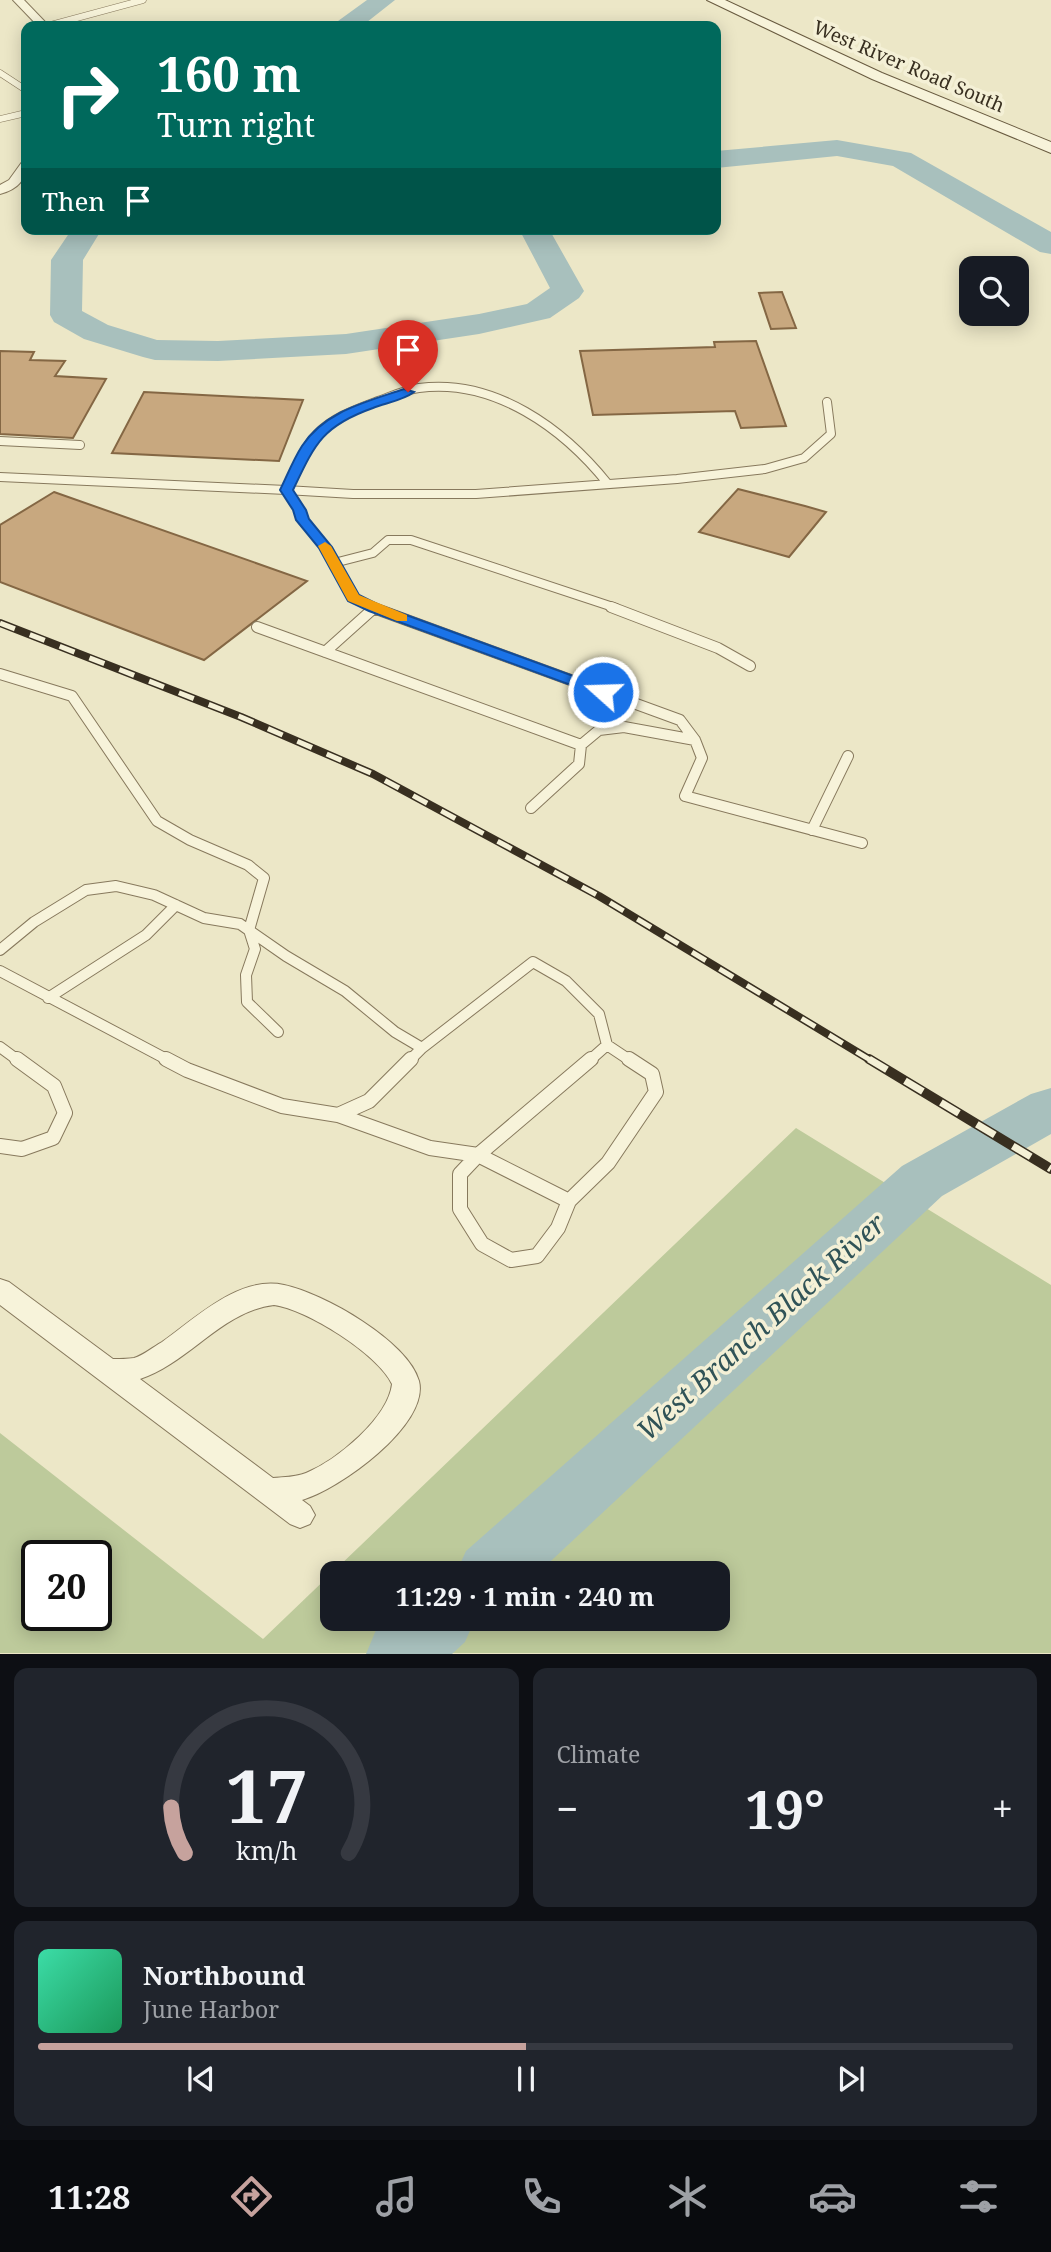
<!DOCTYPE html>
<html lang="en">
<head>
<meta charset="utf-8">
<style>
	body { margin:0; font-family:"Noto Serif",serif; background:#20242c; color:#f1f3f6; height:100vh; display:flex; flex-direction:column; font-size:26px; white-space:nowrap }
	* { box-sizing:border-box; margin:0 }
	p { font-size:23px; color:#9ea1a6 }
	.icon { flex:none; width:38px; height:38px; fill:none; stroke:currentColor; stroke-width:2; stroke-linecap:round; stroke-linejoin:round }
	.map { position:relative; height:1654px; overflow:hidden }
	.panel { display:flex; flex-direction:column; gap:14px; padding:14px; background:#0d0f14; flex:1 }
	.panel>* { flex:none }
	.hud { position:absolute; left:21px; top:21px; width:700px; height:214px; border-radius:14px; box-shadow:0 4px 18px #0003; background:#00695c; color:#fff; overflow:hidden }
	.buttons { position:absolute; left:959px; top:256px; display:grid; gap:14px }
	.buttons a { display:grid; place-items:center; width:70px; height:70px; border-radius:14px; background:#171b24; box-shadow:0 4px 18px #0003; font-size:35px }
	.speed { position:absolute; left:21px; top:1540px; display:flex; gap:14px; font-size:35px; font-weight:700; text-align:center }
	.speed>* { display:grid; place-content:center; width:91px; height:91px; border-radius:50%; background:#171b24; box-shadow:0 4px 18px #0003; line-height:1 }
	.speed .limit { border:4px solid #111; border-radius:10px; background:#fff; color:#111 }
	.pin { position:absolute; display:grid; place-items:center; width:60px; height:60px; color:#fff; margin:-72px -30px; border-radius:50% 50% 50% 0; rotate:-45deg; box-shadow:0 0 7px #0007 }
	.pin .icon { rotate:45deg }
	.me { position:absolute; width:77px; margin:-38px; rotate:290deg; stroke-linejoin:round; filter:drop-shadow(0 0 5px #0008) }
	.turn { display:flex; align-items:center; gap:24px; height:147px; padding:0 21px; font-size:32px }
	.turn .icon { width:91px; height:91px; stroke-width:2.5 }
	.turn b { display:block; font-size:49px; line-height:60px }
	.then { display:flex; align-items:center; height:66px; padding:0 21px; background:#0003; gap:14px; font-size:26px }
	.big { font-size:52px; font-weight:700; line-height:1.1 }
	.panel .card { flex:1; display:flex; flex-direction:column; justify-content:center; gap:10px; min-width:0; padding:0 24px; border-radius:14px; background:#20242c }
	.panel .dial { align-items:center; gap:0 }
	.dial svg { height:182px; overflow:visible; fill:none; stroke:#363941; stroke-width:7; stroke-linecap:round; text-anchor:middle }
	.dial text { fill:#f1f3f6; stroke:none }
	.song { display:flex; align-items:center; gap:21px }
	.cover { width:84px; height:84px; border-radius:10px; background:linear-gradient(135deg,hsl(160 70% 55%),hsl(150 70% 35%)) }
	.played { height:7px; border-radius:4px; background:linear-gradient(90deg,#c6a29d 50%,#363941 50%) }
	.keys { display:flex; justify-content:space-around; direction:ltr }
	.heat { display:flex; justify-content:space-between; align-items:center; font-size:38px; direction:ltr }
	.panel .tiles { flex:1; display:grid; gap:14px; grid-template-columns:1fr 1fr }
	.card:last-child { grid-column:span 2 }
	.trip { position:absolute; left:320px; top:1561px; width:410px; height:70px; border-radius:14px; background:#171b24; box-shadow:0 4px 18px #0003; font-weight:700; line-height:70px; text-align:center }
	.tab-bar { display:flex; height:112px; justify-content:space-around; align-items:center; background:#090b0e; color:#9ea1a6 }
	.tab-bar .icon { width:49px; height:49px }
	.tab-bar .selected { color:#c6a29d }
	.tab-bar b { font-size:32px; color:#f1f3f6 }
	.map>svg:first-child { display:block }
	.green { fill:#bdca9b; fill-rule:evenodd }
	.lines { fill:none; stroke-linecap:round; stroke-linejoin:round }
	.river { fill:#a8c0bd; fill-rule:evenodd }
	.building { fill:#c8a87f; stroke:#846744; stroke-width:2 }
	.lane-far3-casing { stroke:#87795d; stroke-width:7 }
	.lane-far2-casing { stroke:#87795d; stroke-width:10 }
	.lane-far1-casing { stroke:#87795d; stroke-width:12 }
	.lane-casing { stroke:#87795d; stroke-width:16 }
	.street-casing { stroke:#87795d; stroke-width:2 }
	.secondary-casing { stroke:#695b40; stroke-width:2 }
	.lane-far3 { stroke:#f7f3da; stroke-width:6 }
	.lane-far2 { stroke:#f7f3da; stroke-width:8 }
	.lane-far1 { stroke:#f7f3da; stroke-width:10 }
	.lane { stroke:#f7f3da; stroke-width:14 }
	.street { fill:#f7f3da; fill-rule:evenodd }
	.secondary { fill:#f7f3da; fill-rule:evenodd }
	.rail-far1-casing { stroke:#382f20; stroke-width:8 }
	.rail-casing { stroke:#382f20; stroke-width:10 }
	.rail-far1 { stroke:#f4f0d6; stroke-width:5; stroke-dasharray:16; stroke-linecap:butt }
	.rail { stroke:#f4f0d6; stroke-width:7; stroke-dasharray:21; stroke-linecap:butt }
	.route { fill:#1a73e8; stroke:#114b97; stroke-width:2 }
	.slow { fill:#f59e0b }
	.labels { text-anchor:middle; stroke-width:7; stroke-linejoin:round; paint-order:stroke }
	.far-street-label { font-size:19px; fill:#382f20; stroke:#f4f0d6 }
	.near-water-label { font-size:28px; font-style:italic; fill:#305357; stroke:#f4f0d6 }
</style>
</head>
<body>
<div class="map">
<svg width="1051" height="1654" viewBox="0 0 1051 1654">
	<rect width="100%" height="100%" fill="#ece7c7"/>
	<path class="green" d="M796,1128L1051,1285V1653H0V1433L263,1639ZM37,1556H96V1615H37ZM332,1573H718V1619H332Z"/>
	<g class="lines">
		<path class="river" d="M367,0H395L362,26H335L338,21Z
			M837,140L911,153L1051,232V254L1040,252L893,166L837,156L716,168V151Z
			M72,229H102L83,260L82,311L108,325L157,340L218,341L346,334L479,314L527,304L550,288L519,229H549L584,291L579,298L550,318L479,334L346,354L218,361L155,360L143,357L84,339L54,322L50,315L51,260Z
			M1051,1088V1134L942,1196L538,1573H456L466,1551L902,1166L1031,1094Z
			M389,1619H475L465,1642L452,1654H366L376,1630Z"/>
	</g>
	<path class="building" d="M782,292L796,328L771,329L759,293Z
		M756,341L786,426L741,428L735,411L593,415L580,351L715,347L714,342Z
		M0,351L34,352L30,360L65,361L55,376L106,379L73,438L0,434Z
		M144,392L303,400L279,461L112,453Z
		M738,489L805,506L826,512L789,557L699,532Z
		M54,492L307,581L204,660L0,582V525Z"/>
	<g class="lines">
		<g class="lane-far3-casing">
			<path id="lane-far3" d="M47,26L143,0
				M0,73L26,90
				M0,119L26,113"/>
		</g>
		<g class="lane-far2-casing">
			<path id="lane-far2" d="M0,441L80,445
				M0,477L286,490L300,510L302,520L325,547L353,598L375,608
				M608,484C564,429 495,378 419,388C405,390 392,396 378,401C357,409 333,417 317,434C303,449 295,471 286,490L353,494H476L677,479L765,469L804,458L831,434L827,402
				M334,563L373,553L388,540H411L616,608"/>
		</g>
		<g class="lane-far1-casing">
			<path id="lane-far1" d="M371,607L680,720L695,740L702,758L685,796L862,843
				M611,607L718,648L750,666
				M257,627L581,745
				M325,652L374,608
				M0,674L72,696L157,821L190,840L248,865L264,878L249,930L255,949L246,975L247,1002L278,1032
				M531,808L579,764L581,745L599,730L624,727L695,740
				M812,830L848,756
				M0,950L34,922L86,890L116,886L154,895L204,918L240,924L286,956L345,991L395,1032L422,1048L409,1061
				M0,971L170,1061
				M48,998L146,935L176,905
				M0,1047L19,1061
				M422,1048L533,962L566,981L599,1014L607,1045L631,1061
				M589,1061L607,1045"/>
		</g>
		<g class="lane-casing">
			<path id="lane" d="M166,1059L187,1070L282,1106L338,1115L369,1101L411,1059
				M338,1115L430,1148L478,1155L569,1201L608,1163L656,1092L652,1074L629,1059
				M0,1146L22,1149L53,1138L65,1113L54,1086L17,1059
				M569,1201L558,1228L537,1256L511,1260L482,1244L460,1209V1174L478,1155L591,1059"/>
		</g>
		<g class="street-casing">
			<path id="street" d="M13,0H24L49,26H38Z
				M26,161C27,180 18,189 0,194V185L9,180L22,162Z
				M0,1279L9,1282L113,1359C120,1359 127,1359 134,1358C144,1355 153,1347 162,1342C195,1319 239,1275 284,1285C323,1293 408,1341 419,1381C430,1425 338,1490 302,1500L310,1506L315,1515L310,1524L300,1528L290,1524L0,1305ZM274,1305C306,1309 378,1354 392,1384C388,1418 337,1460 306,1473C296,1477 284,1477 273,1478L140,1379C189,1363 222,1311 274,1305Z"/>
		</g>
		<g class="secondary-casing">
			<path id="secondary" d="M707,0H725L882,73L1051,142V153L872,79Z"/>
		</g>
		<use href="#lane-far3" class="lane-far3"/>
		<use href="#lane-far2" class="lane-far2"/>
		<use href="#lane-far1" class="lane-far1"/>
		<use href="#lane" class="lane"/>
		<use href="#street" class="street"/>
		<use href="#secondary" class="secondary"/>
		<g class="rail-far1-casing">
			<path id="rail-far1" d="M0,623L241,717L373,774L599,896L872,1061"/>
		</g>
		<g class="rail-casing">
			<path id="rail" d="M869,1059L1051,1169"/>
		</g>
		<use href="#rail-far1" class="rail-far1"/>
		<use href="#rail" class="rail"/>
	</g>
	<path class="route" d="M404,389L414,392C404,400 386,403 373,408C322,426 315,444 293,490L306,510L309,519L332,547L359,595L379,605L609,689L611,692L609,695H598L369,611L348,601L319,548L296,520L293,510L280,490C287,476 293,460 302,446C325,411 366,402 404,389Z"/>
	<path class="slow" d="M325,542L331,546L359,595L407,615V621H397L348,601L318,546Z"/>
	<g class="labels">
		<g class="far-street-label">
			<text transform="translate(909 66) rotate(23)" y="7">West River Road South</text>
		</g>
		<g class="near-water-label">
			<text transform="translate(761 1327) rotate(-42)" y="10">West Branch Black River</text>
		</g>
	</g>
</svg>
<div class="buttons">
<a><svg class="icon" aria-label="search" viewBox="0 0 24 24"><circle cx="10" cy="10" r="6"/><path d="M15 15l6 6"/></svg></a>
</div>
<div class="speed"><div class="limit">20</div></div>
<div class="pin" style="left:408px;top:392px;background:#d93025"><svg class="icon" aria-label="arrive" viewBox="0 0 24 24"><path d="M6 21V4h12l-3 4 3 4H6"/></svg></div>
<svg class="me" style="left:603px;top:692px" viewBox="-20 -20 40 40"><circle r="17" fill="#1a73e8" stroke="#fff" stroke-width="3"/><path d="M0-11L8 9 0 5-8 9z" fill="#fff"/></svg>
<div class="trip">11:29 · 1 min · 240 m</div>
<div class="hud">
<div class="turn"><svg class="icon" aria-label="right" viewBox="0 0 24 24"><path d="M7 20v-9h11M14 6l5 5-5 5"/></svg><div><b>160 m</b>Turn right</div></div>
<div class="then">Then<svg class="icon" aria-label="arrive" viewBox="0 0 24 24"><path d="M6 21V4h12l-3 4 3 4H6"/></svg></div>
</div>
</div>
<section class="panel">
<div class="tiles">
<div class="card dial"><svg viewBox="0 0 100 80">
<path d="M14 69A42 42 0 1 1 86 69"/>
<path d="M14 69A42 42 0 0 1 8 49" stroke="#c6a29d"/>
<text x="50" y="56" font-size="32" font-weight="700">17</text>
<text x="50" y="72" font-size="11">km/h</text>
</svg></div>
<div class="card"><p>Climate</p>
<div class="heat"><a>−</a><b class="big">19°</b><a>+</a></div>
</div>
<div class="card">
<div class="song"><i class="cover"></i><div><b>Northbound</b><p>June Harbor</p></div></div>
<div class="played"></div>
<div class="keys"><svg class="icon" aria-label="previous" viewBox="0 0 24 24"><path d="M18 5L8 12l10 7zM5 5v14"/></svg><svg class="icon" aria-label="pause" viewBox="0 0 24 24"><path d="M8 5v14M16 5v14"/></svg><svg class="icon" aria-label="next" viewBox="0 0 24 24"><path d="M6 5l10 7-10 7zM19 5v14"/></svg></div>
</div>
</div>
</section>
<nav class="tab-bar">
<b>11:28</b>
<svg class="icon selected" aria-label="directions" viewBox="0 0 24 24"><path d="M12 3l9 9-9 9-9-9zM9 14v-3h6M13 9l2 2-2 2"/></svg>
<svg class="icon" aria-label="music" viewBox="0 0 24 24"><path d="M9 18V5l10-2v13"/><circle cx="6" cy="18" r="3"/><circle cx="16" cy="16" r="3"/></svg>
<svg class="icon" aria-label="phone" viewBox="0 0 24 24"><path d="M5 4h4l2 5-3 2q2 4 5 5l2-3 5 2v4C11 20 4 13 5 4z"/></svg>
<svg class="icon" aria-label="climate" viewBox="0 0 24 24"><path d="M12 3v18M4 7l16 10M4 17L20 7"/></svg>
<svg class="icon" aria-label="car" viewBox="0 0 24 24"><path d="M5 17H2v-5l4-1 3-4h7l3 4 3 1v5h-3M9 17h6M6 11h13"/><circle cx="7" cy="17" r="2"/><circle cx="17" cy="17" r="2"/></svg>
<svg class="icon" aria-label="filters" viewBox="0 0 24 24"><path d="M4 7h16M4 17h16"/><circle cx="9" cy="7" r="2"/><circle cx="15" cy="17" r="2"/></svg>
</nav>
</body>
</html>
